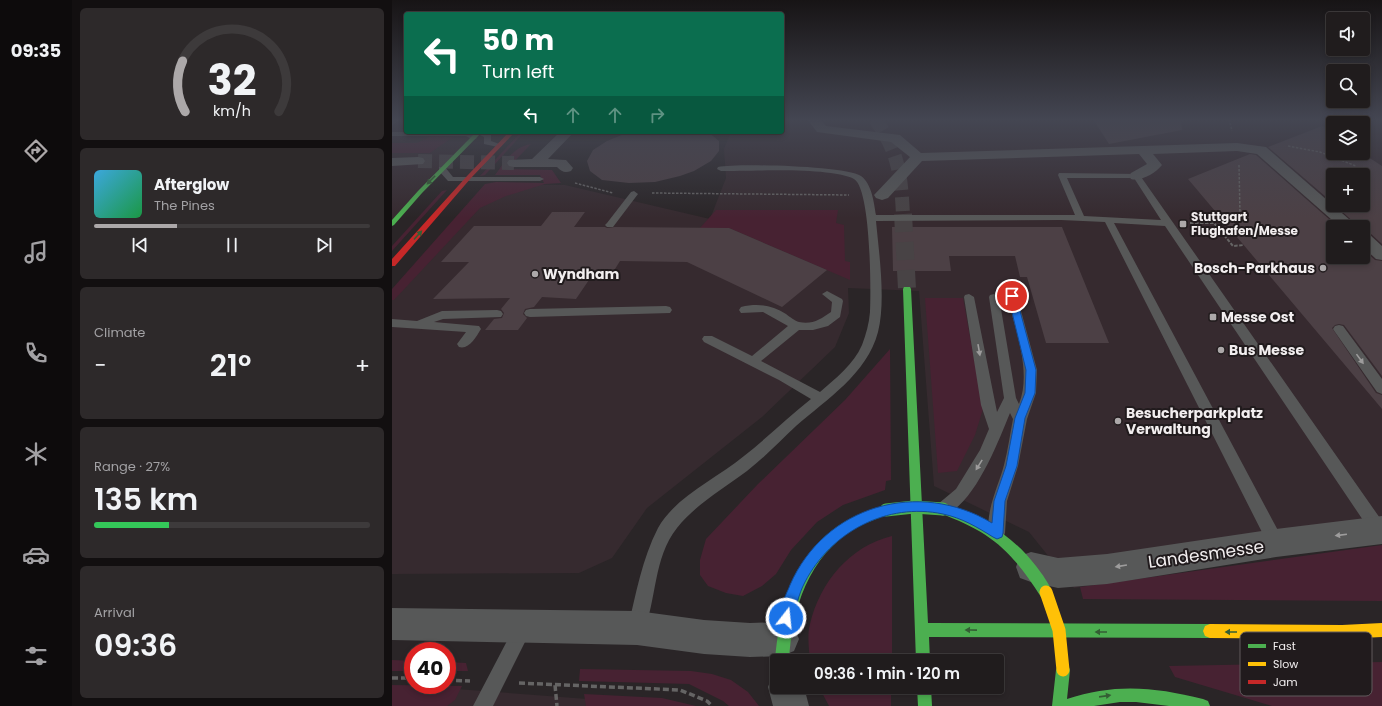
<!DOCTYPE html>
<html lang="en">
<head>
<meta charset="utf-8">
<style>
	body { margin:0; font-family:Poppins,sans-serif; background:#2d292a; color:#f1f3f6; height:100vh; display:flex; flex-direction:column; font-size:15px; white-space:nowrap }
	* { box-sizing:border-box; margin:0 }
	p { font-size:13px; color:#a2a1a4 }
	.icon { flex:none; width:22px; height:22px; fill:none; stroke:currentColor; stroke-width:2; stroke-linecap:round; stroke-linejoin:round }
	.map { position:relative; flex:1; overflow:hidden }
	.side { display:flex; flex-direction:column; gap:8px; padding:8px; background:#120f10; width:320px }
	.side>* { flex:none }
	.hud { position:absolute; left:12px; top:12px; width:380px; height:122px; border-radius:4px; box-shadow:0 2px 6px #0003,0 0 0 1px #3d3a3b; background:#0b6e4f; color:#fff; overflow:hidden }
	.controls { position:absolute; left:934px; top:12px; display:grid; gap:8px }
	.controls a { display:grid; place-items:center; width:44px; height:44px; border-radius:4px; background:#201c1d; box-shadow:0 2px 6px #0003,0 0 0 1px #3d3a3b; font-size:20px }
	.speed { position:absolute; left:12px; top:642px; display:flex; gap:8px; font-size:20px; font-weight:700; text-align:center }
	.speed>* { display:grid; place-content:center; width:52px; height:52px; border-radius:50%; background:#201c1d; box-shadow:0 2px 6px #0003,0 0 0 1px #3d3a3b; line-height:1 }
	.speed .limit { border:6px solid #d22; background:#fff; color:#111 }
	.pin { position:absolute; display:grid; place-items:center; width:34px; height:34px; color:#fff; margin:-17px; border:2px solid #fff; border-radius:50%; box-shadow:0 1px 4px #0007 }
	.me { position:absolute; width:44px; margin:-22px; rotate:16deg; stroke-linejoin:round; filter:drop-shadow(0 0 3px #0008) }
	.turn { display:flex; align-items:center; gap:14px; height:84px; padding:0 12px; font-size:18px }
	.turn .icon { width:52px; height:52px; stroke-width:2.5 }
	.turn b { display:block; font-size:28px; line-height:34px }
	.lanes { display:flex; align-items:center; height:38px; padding:0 12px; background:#0003; justify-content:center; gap:20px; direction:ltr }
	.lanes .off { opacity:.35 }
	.big { font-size:30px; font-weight:600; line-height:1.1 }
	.side .widget { flex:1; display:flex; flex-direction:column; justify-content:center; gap:6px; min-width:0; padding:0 14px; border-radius:6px; background:#2d292a }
	.side .dial { align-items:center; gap:0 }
	.dial svg { height:104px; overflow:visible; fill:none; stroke:#3d3a3b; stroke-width:7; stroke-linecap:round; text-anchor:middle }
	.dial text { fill:#f1f3f6; stroke:none }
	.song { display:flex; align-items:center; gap:12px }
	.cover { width:48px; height:48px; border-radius:6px; background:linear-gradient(135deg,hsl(200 70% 55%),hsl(140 70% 35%)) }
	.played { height:4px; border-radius:2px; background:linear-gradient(90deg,#aca8a9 30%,#3d3a3b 30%) }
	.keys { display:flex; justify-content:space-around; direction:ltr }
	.heat { display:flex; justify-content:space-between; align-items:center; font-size:22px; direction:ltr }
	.charge { height:6px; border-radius:3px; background:linear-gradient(90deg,#34c759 27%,#3d3a3b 0) }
	.trip { position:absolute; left:378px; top:654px; width:234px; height:40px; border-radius:4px; background:#201c1d; box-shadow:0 2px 6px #0003,0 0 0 1px #3d3a3b; font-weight:600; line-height:40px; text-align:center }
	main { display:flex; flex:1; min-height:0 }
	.dock { display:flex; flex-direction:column; width:72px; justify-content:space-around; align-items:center; background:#0d0b0c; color:#a2a1a4 }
	.dock .icon { width:28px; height:28px }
	.dock .current { color:#aca8a9 }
	.dock b { font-size:18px; color:#f1f3f6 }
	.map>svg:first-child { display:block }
	.built { fill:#362a2f; fill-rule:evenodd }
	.green { fill:#472232 }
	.building { fill:#4c4045 }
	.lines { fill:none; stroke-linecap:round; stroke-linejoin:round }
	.street-tunnel { stroke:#484345; stroke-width:14; stroke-dasharray:14 7; stroke-linecap:butt }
	.secondary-tunnel-far1 { stroke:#484345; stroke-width:14; stroke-dasharray:14 7; stroke-linecap:butt }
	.secondary-tunnel { stroke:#484345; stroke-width:18; stroke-dasharray:18 10; stroke-linecap:butt }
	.path-far2 { stroke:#656464; stroke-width:1.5; stroke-dasharray:2.5 1.5; stroke-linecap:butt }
	.path-far1 { stroke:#656464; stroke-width:2; stroke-dasharray:3.5 1.5; stroke-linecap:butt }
	.path { stroke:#656464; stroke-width:3.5; stroke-dasharray:6 3; stroke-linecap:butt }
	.lane { fill:#575858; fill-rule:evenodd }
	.street { fill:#575858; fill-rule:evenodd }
	.fast { fill:#4caf50; fill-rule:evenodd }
	.slow { fill:#ffc107; fill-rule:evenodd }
	.jam { fill:#c62828; fill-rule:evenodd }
	.fast-bridge { stroke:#4caf50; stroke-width:13 }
	.slow-bridge { stroke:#ffc107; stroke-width:13 }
	.oneway { fill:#345e34 }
	.oneway2 { fill:#9d9c9c }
	.route { fill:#1a73e8; stroke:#114b97 }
	.poi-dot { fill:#aca8a9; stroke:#211b1d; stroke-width:1.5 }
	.labels { text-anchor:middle; stroke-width:4; stroke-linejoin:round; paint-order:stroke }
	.far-poi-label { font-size:12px; font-weight:bold; fill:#f2eeef; stroke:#211b1d; text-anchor:start }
	.poi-label { font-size:14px; font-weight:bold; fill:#f2eeef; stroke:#211b1d; text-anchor:start }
	.near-street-label { font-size:17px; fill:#f2eeef; stroke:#211b1d }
	.key { fill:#211b1d; stroke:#605a5c; stroke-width:1 }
	.key-label { font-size:11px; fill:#f2eeef }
</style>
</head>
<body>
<main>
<nav class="dock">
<b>09:35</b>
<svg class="icon current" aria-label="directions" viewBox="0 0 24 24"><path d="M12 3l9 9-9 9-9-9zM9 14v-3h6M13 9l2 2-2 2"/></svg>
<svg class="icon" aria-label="music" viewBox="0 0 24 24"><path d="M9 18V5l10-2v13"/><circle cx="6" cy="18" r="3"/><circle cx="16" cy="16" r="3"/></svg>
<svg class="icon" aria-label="phone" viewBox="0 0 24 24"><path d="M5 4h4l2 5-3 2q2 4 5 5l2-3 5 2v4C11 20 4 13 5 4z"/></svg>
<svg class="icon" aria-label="climate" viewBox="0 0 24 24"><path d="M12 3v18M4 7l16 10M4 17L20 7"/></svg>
<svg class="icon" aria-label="car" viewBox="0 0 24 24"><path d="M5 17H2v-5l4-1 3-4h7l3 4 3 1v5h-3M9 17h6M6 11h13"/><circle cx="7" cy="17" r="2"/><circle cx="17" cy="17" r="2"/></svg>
<svg class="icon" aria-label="filters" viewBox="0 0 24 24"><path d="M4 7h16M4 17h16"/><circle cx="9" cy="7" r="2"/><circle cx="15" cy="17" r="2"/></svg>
</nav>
<section class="side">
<div class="widget dial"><svg viewBox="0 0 100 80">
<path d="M14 69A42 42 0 1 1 86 69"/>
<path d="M14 69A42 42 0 0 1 12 30" stroke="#aca8a9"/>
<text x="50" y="56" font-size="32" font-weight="700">32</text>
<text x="50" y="72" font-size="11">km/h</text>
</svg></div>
<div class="widget">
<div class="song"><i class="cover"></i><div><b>Afterglow</b><p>The Pines</p></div></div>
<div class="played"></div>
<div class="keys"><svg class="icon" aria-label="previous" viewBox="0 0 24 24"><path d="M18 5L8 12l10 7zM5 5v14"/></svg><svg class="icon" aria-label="pause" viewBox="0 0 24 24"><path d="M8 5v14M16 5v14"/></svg><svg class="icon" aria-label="next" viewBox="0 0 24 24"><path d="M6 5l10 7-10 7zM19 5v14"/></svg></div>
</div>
<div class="widget"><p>Climate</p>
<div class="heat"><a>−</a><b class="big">21°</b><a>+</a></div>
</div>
<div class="widget"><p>Range · 27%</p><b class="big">135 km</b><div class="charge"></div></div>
<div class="widget"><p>Arrival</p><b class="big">09:36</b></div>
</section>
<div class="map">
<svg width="990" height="706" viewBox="0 0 990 706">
	<rect width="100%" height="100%" fill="#2a2527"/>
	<path class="built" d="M0,119H14V132H87L0,224Z
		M390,119H990V539L682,588L637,532L542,486L527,291L456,288L457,313L443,347L370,417L255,508L220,558L187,573L0,574V292L96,184L173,185L318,219L334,178L332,149L339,132H390ZM941,123H971V153H941ZM941,175H971V205H941ZM941,227H971V257H941Z
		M0,689H64L288,706H0Z"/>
	<path class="green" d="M129,132H132L93,175L88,176Z
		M52,135L51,137H61L38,153H0V143H25L39,136Z
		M139,144L115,169L160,170L169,183L153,184L114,196L88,208L2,300H0V289L93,184L104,182L152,183L148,175H103C113,162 121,147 139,144Z
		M55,190L0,251V246L50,191Z
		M324,210H446L444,223L452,225L453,261L458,262V280L337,228H308Z
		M533,298H571L591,409L583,435L565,471L546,473Z
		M498,349L499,480L494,481L493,490L451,505L425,522L399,550L384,574L370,586L351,596L334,593L316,586L308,575V560L314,539L366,484L453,400Z
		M500,536V661H418C417,650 415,634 418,624C428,582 458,546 500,536Z
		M990,545V601L691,599L688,587Z
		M0,660L21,661V671H0Z
		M55,662L74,663L76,671H55Z
		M990,662V706H880L783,677L777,666Z
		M188,669L299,671L320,674L339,680L356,692L367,706H337L331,701L297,684L187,681Z
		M0,685L70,686L63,700L55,706H0Z
		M427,687H499V706H437Z
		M192,694L270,698L304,706H194Z"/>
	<path class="building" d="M701,119H789L790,130L717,144Z
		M930,126L941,133V153H970L990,166V244L978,233L971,232V227H967L943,205H971V175H941V203L876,147Z
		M237,132H316L327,141V151L319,161L302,171L288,176L263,182L237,183L210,180L198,171L195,161L201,150L215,141Z
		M858,154L864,155L946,227H941V257H971V249L983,260L990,261V376L952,325L947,324L943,325L940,328L984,393L990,395V409L796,179Z
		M160,212H193L182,227H213L215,228L223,227L337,228L435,270L390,307L295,262L228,261L218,277H199L184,299L150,297L142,307L133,309L131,314L135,318L126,330H93L102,319L110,318L112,313L109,309L118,298L41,299L77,262H49L82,226H149Z
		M500,227H670L717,343H654L635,277H628L623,256H557L559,271H501Z"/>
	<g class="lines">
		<path class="street-tunnel" d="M26,161L122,163"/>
		<path class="secondary-tunnel-far1" d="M483,119C507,152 509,176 511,215"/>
		<path class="secondary-tunnel" d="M511,214L515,289"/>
		<path class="path-far2" d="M837,119L840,131
			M896,146L928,152L964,166
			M847,165L848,215
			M183,183L221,193
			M260,193L457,195"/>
		<path class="path-far1" d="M848,214V220
			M798,223H822L841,246L852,245"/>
		<path class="path" d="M0,678H21
			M55,680L78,681
			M127,683L288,690L315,701L320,706
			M163,685L165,706"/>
		<path class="lane" d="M9,119L0,125L1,119Z
			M0,132H77L85,138L81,140L74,136H0Z
			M82,132H92L99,134V141L110,145L106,147L92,144V137Z
			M47,167H53L61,177H148L152,179L148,181H56L47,171Z
			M326,167C346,163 453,166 469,176C480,184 482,203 484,215H683L666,175L667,173L747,174L990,521V536L987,537L981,535L773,226L722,223L890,538L892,543L890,548L884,551L878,548L713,222L669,220L484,221C487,253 494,301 486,332C475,374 435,399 404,426C388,441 373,457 355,471C331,489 304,504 285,528C261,558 265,600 251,633L245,636L239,633L236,627C244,594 250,559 266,528C284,496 324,479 352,456C375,438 396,417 419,399L387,380L312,342L310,339L312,336H320L360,356L396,326L371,312L349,313L347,310L349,307C366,303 379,305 394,314C398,317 403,321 407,322C420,325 429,319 439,312L440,302L430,294L435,291L450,299L451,301L448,317L436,326L421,330H407L369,361L428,392C443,379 462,364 470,345C474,334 477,324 478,312C479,291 479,189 462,179C439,167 358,171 329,171L325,169ZM675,178H742L769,220L692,216Z
			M242,191L246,194L221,227H215L213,225L215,223L239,192Z
			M620,293L625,296L645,370L644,393L635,419L626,466L615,501L613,533L611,538L605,540L599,538C590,518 607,485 612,465C616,450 618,434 621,419L618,413C606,442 583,504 551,516L546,514L543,509L546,504L564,489L588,450L597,429L589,405L572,297L573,295L577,294L582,297L605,412L612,398L597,297L598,295L602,294L607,297L624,398L627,404C640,371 623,329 615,296Z
			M274,306L278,307L280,310L278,313L138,317L134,316L132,313L134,310L138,309Z
			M105,310L109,311L111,314L109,317L51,319L42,322L87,326L89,329C84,337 77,350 67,347L65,344L74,332L0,327V319L25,321L50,311Z
			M947,325L951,326L990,379V394L985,392L943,332L941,329L943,326Z
			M131,619L137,622L140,628L101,706H81L125,622Z"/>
		<path class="street" d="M415,119H428L434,126L508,135L529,153L845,143L874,147L966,227H948L865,154L845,151L761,154L770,165C764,173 748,182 739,179L737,176L739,173L755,164L747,154L530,161L496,198L490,200L484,198L482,195L518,157L499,142L425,132Z
			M168,132H182L156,159L174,160L181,168L179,171C173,173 170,172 165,167H122L117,166L115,163L117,160L140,159Z
			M26,157L31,158L33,161L31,164L0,166V158Z
			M971,233L977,234L990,246V260L984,259L971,247Z
			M990,516V544L884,557L715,584L666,588L639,582L628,578L624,567L628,556L639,552L666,558L715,554L884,529Z
			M0,608L245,611L312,620L358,623L390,622L402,627L407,639L402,651L390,656L358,657L312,654L245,645L0,640Z
			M385,673V687H412L417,706H381L376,687L381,674Z"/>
		<path class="fast" d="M84,132H90L30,193L2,225L0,226V220L26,191Z
			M512,287H518L519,289L536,623L818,624L823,626L825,631L823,636L818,638L537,637L538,661H524L511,289Z
			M551,504C590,518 618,533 644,566C650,574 657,583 660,592L659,597L654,598L649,597C619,550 599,532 547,513L545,509L547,505Z
			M494,505L498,506L500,510L498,514C487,518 475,522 464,528C416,556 400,609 397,661H385V666L383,661C387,607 404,550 454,521C466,514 481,510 494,505Z
			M671,663L676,665L678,670L675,699C723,683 763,687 811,699L816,701L818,706H777L744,702H728L702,706H660L664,670L666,665Z
			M525,687H539L540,706H526Z"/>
		<path class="slow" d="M990,623V637L950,639L818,638L813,636L811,631L813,626L818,624L950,625Z"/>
		<path class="jam" d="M117,132H123L79,178L3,266H0V259L75,176Z"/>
		<path class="fast-bridge" d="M494,510L522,507L551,509"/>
		<path class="slow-bridge" d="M654,592L667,630L671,670"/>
	</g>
	<defs><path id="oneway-solid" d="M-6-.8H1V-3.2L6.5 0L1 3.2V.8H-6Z"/></defs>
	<g class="oneway">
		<use href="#oneway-solid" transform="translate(39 180) rotate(134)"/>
		<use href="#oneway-solid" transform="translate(26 235) rotate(-48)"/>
		<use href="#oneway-solid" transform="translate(579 630) rotate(-179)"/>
		<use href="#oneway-solid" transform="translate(709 632) rotate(-180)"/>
		<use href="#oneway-solid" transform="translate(839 632) rotate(-180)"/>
		<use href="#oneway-solid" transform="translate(713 696) rotate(-8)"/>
	</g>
	<g class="oneway2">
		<use href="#oneway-solid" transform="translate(587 350) rotate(80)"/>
		<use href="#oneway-solid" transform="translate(968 359) rotate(54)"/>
		<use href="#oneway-solid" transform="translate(587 465) rotate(122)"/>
		<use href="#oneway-solid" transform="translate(949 535) rotate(173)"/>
		<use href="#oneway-solid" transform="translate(729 566) rotate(171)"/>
	</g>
	<linearGradient id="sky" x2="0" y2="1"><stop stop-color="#171415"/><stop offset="0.55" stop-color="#444652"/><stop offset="1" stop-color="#444652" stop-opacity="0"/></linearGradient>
	<rect width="990" height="218" fill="url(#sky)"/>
	<path class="route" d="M620,294L624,296L644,370L643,393L633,418L625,466L613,501L611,533L610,537L605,539L601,537C585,527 570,518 551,514C495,502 439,532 413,582C406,595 404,609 399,622L394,624L389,622C384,611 394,596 398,585C433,505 527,479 600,523L602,501L614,466L623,418L633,393L634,370L616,296Z"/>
	<g class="poi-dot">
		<rect x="787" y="220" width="8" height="8" rx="2"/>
		<circle cx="931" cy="268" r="4"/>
		<circle cx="143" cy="274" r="4"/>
		<rect x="817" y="313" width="8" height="8" rx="2"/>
		<circle cx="829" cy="350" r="4"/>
		<circle cx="726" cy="421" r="4"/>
	</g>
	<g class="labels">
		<g class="far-poi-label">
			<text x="799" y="221">Stuttgart<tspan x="799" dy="14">Flughafen/Messe</tspan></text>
		</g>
		<g class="poi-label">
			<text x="923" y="273" text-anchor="end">Bosch-Parkhaus</text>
			<text x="151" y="279">Wyndham</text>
			<text x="829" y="322">Messe Ost</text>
			<text x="837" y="355">Bus Messe</text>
			<text x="734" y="418">Besucherparkplatz<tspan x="734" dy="16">Verwaltung</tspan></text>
		</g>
		<g class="near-street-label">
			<text transform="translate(814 554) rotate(-8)" y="6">Landesmesse</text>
		</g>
	</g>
	<rect x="848" y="632" width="132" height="64" rx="6" class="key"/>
	<rect x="856" y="644" width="18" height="4" fill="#4caf50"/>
	<rect x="856" y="662" width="18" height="4" fill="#ffc107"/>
	<rect x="856" y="680" width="18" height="4" fill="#c62828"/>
	<g class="key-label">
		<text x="881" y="650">Fast</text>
		<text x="881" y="668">Slow</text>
		<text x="881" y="686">Jam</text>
	</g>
</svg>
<div class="controls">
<a><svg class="icon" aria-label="sound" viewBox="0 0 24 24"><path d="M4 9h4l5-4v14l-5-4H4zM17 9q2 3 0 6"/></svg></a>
<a><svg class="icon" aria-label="search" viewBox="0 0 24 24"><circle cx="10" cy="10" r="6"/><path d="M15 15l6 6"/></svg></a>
<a><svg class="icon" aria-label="layers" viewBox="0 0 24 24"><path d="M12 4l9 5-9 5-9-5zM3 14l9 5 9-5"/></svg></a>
<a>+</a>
<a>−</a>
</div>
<div class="speed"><div class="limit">40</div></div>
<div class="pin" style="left:620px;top:296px;background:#d93025"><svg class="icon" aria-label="arrive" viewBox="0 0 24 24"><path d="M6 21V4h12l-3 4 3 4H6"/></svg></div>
<svg class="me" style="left:394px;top:618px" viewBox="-20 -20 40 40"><circle r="17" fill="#1a73e8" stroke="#fff" stroke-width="3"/><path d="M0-11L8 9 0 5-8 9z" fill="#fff"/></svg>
<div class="trip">09:36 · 1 min · 120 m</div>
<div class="hud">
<div class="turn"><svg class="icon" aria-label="left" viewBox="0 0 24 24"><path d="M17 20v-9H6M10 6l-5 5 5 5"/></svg><div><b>50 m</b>Turn left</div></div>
<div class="lanes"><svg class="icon" aria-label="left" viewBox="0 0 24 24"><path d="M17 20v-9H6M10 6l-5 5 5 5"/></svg><svg class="icon off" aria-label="ahead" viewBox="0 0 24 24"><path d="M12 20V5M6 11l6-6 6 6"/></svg><svg class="icon off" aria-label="ahead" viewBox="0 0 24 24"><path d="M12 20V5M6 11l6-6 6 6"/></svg><svg class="icon off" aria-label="right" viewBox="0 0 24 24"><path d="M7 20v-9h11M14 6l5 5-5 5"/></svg></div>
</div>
</div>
</main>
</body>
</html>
